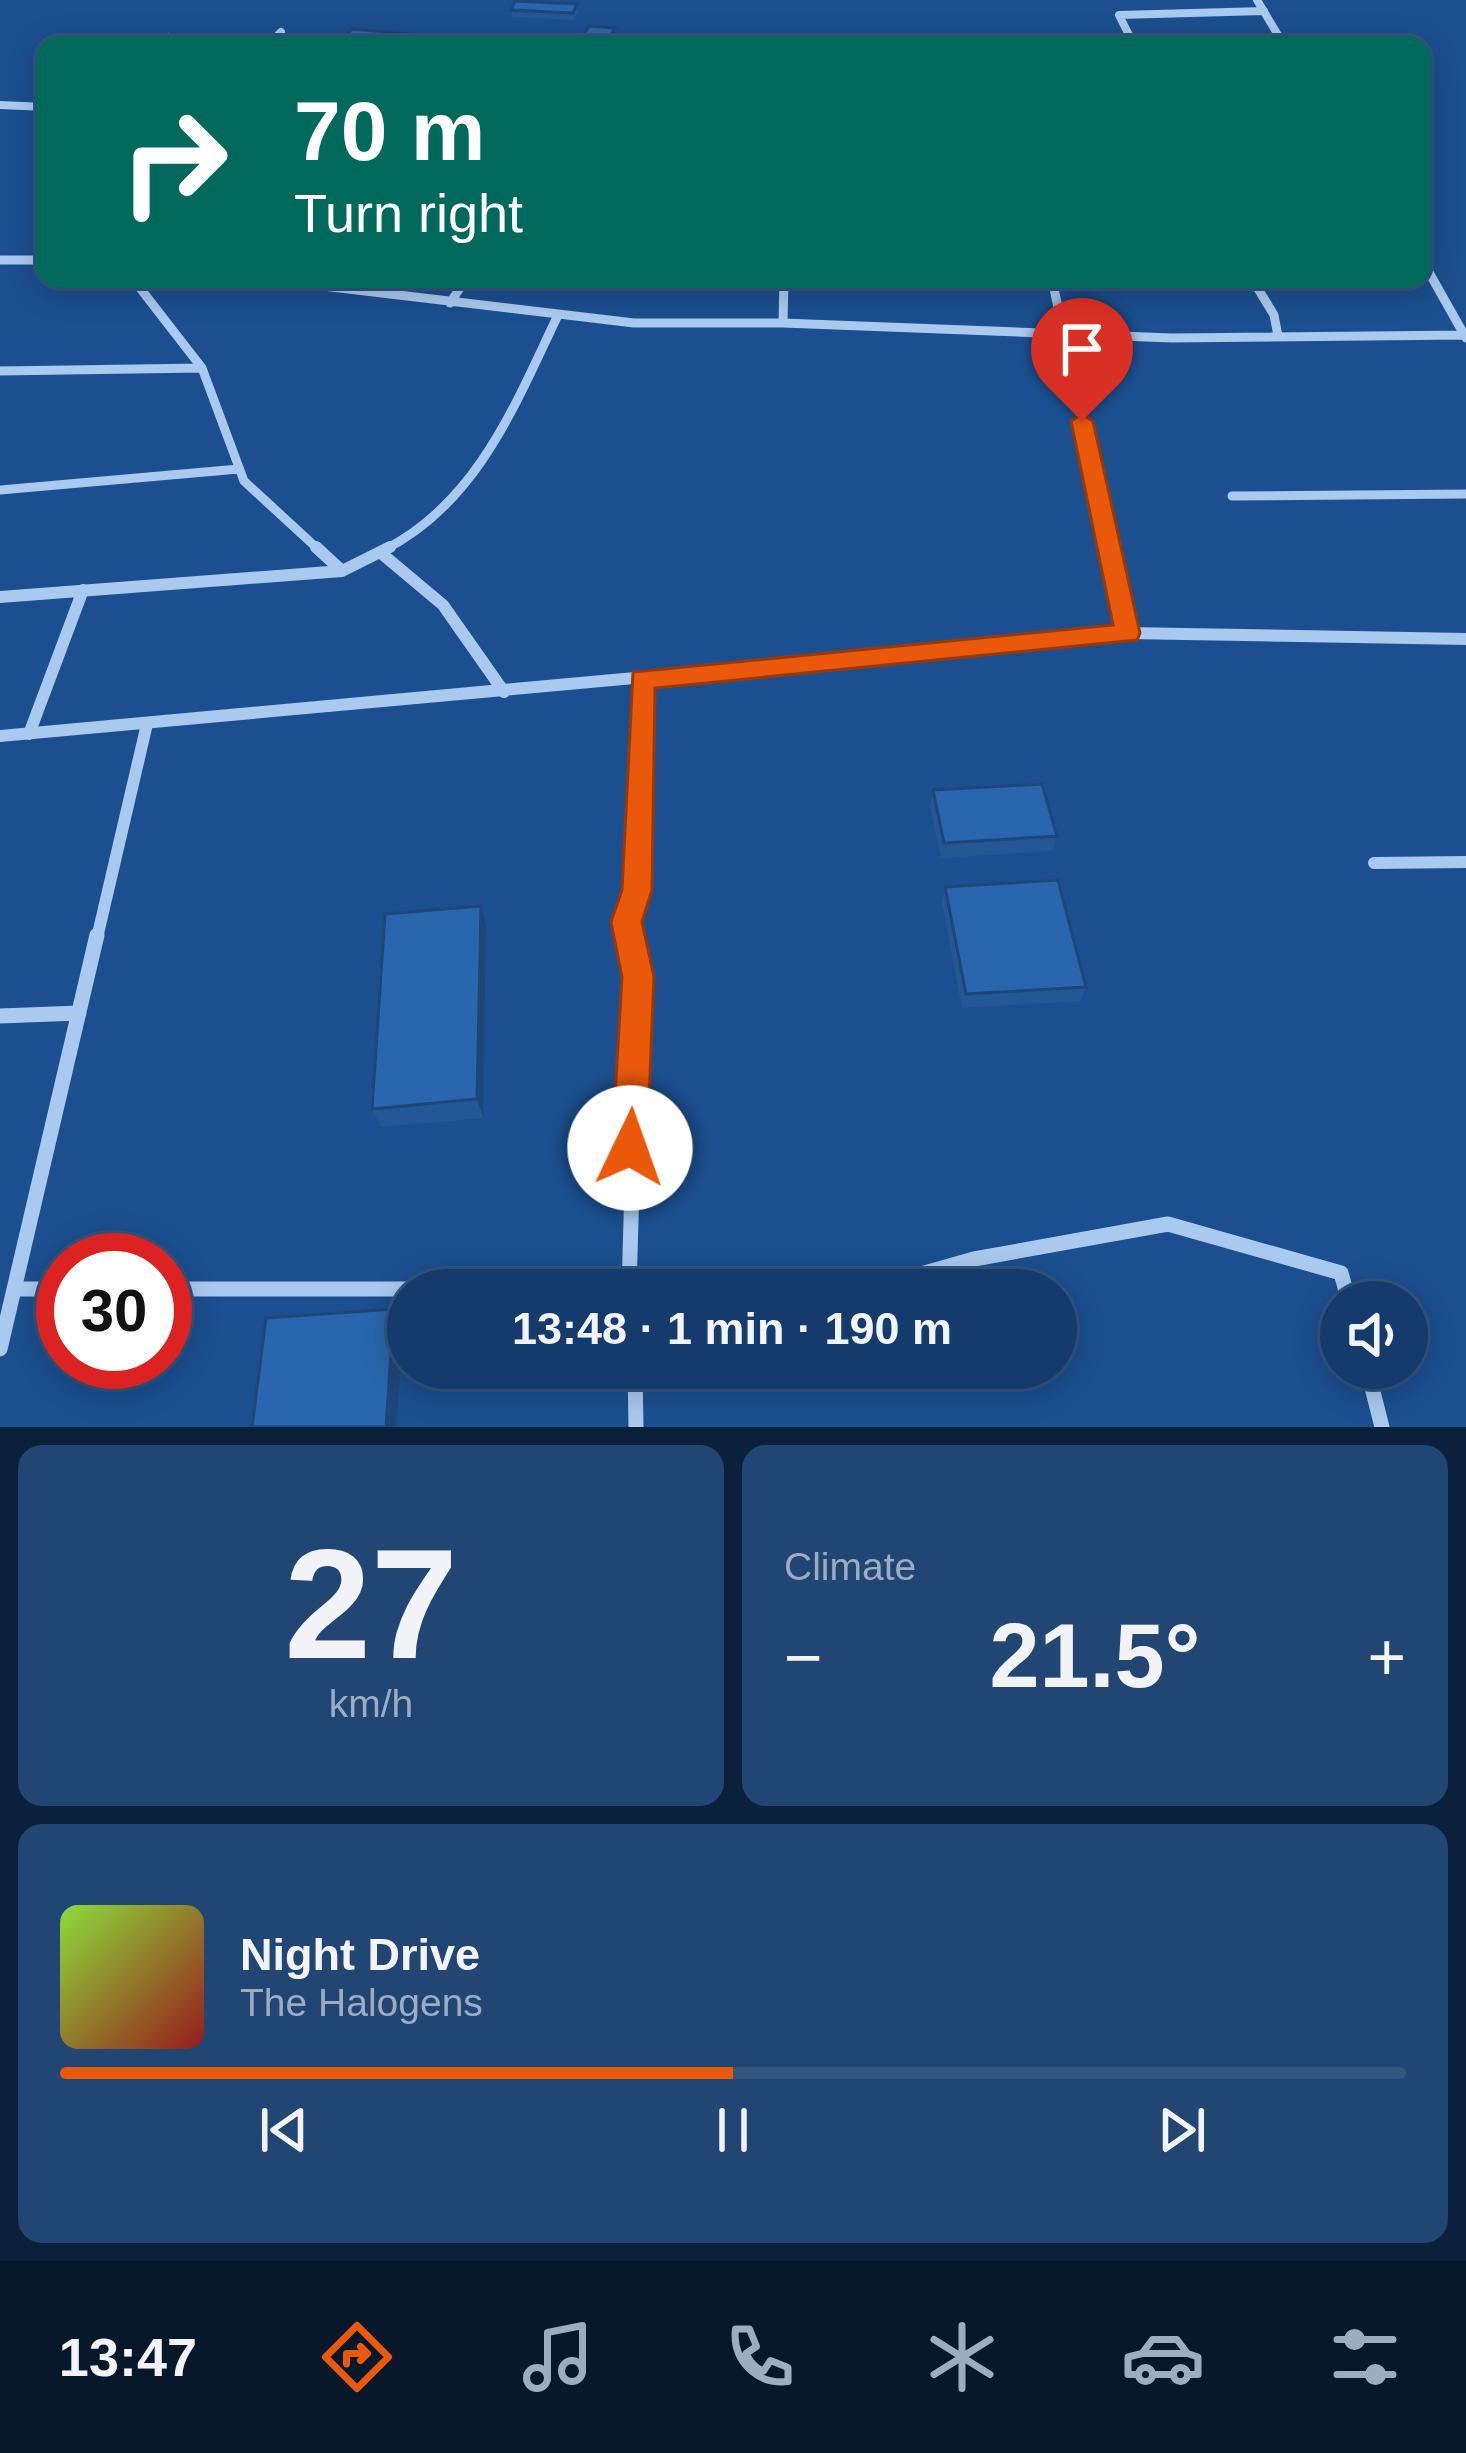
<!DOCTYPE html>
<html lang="en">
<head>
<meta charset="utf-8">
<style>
	body { margin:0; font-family:Arial,sans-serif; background:#214673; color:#f1f3f6; height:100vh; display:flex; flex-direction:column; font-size:45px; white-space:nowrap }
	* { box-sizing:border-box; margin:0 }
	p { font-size:39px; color:#9dadc1 }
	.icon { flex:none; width:66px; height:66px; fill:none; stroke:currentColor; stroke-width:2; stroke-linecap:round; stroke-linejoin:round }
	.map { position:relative; height:1427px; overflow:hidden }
	.details { display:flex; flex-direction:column; gap:18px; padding:18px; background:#0b203b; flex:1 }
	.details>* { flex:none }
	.top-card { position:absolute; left:36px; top:36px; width:1395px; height:252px; border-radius:24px; box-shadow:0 6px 30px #0003,0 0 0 3px #33557e; background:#00695c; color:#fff; overflow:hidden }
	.buttons { position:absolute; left:1320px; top:1281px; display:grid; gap:24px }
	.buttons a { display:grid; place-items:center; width:108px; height:108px; border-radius:50%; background:#143b6b; box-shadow:0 6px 30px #0003,0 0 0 3px #33557e; font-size:60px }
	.speed { position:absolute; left:36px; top:1233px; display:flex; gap:24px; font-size:60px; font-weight:700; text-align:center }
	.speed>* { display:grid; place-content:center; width:156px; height:156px; border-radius:50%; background:#143b6b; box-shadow:0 6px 30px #0003,0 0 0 3px #33557e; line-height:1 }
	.speed .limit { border:18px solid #d22; background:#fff; color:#111 }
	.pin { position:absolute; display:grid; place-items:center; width:102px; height:102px; color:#fff; margin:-123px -51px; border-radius:50% 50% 50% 0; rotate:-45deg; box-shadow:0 0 12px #0007 }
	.pin .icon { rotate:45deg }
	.me { position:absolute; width:132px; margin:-66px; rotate:3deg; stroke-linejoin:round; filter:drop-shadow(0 0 9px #0008) }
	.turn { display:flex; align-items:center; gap:42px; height:252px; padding:0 60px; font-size:54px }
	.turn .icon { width:156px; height:156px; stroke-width:2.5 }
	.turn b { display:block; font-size:84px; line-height:102px }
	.big { font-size:90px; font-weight:700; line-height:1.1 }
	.details .card { flex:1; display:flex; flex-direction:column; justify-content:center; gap:18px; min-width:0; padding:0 42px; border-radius:24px; background:#214673 }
	.details .dial { align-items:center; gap:0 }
	.dial b { font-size:156px; line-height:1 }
	.song { display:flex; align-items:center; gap:36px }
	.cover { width:144px; height:144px; border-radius:18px; background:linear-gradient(135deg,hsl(90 70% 55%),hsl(0 70% 35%)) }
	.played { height:12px; border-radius:6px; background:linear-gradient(90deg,#ea580c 50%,#33557e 50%) }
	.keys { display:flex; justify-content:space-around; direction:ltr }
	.heat { display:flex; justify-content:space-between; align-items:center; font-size:66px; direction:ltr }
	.details .tiles { flex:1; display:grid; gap:18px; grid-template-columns:1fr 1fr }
	.card:last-child { grid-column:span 2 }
	.trip { position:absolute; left:387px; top:1269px; width:690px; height:120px; border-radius:60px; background:#143b6b; box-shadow:0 6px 30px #0003,0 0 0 3px #33557e; font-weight:700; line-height:120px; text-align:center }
	.menu { display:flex; height:192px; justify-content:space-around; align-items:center; background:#08182b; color:#9dadc1 }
	.menu .icon { width:84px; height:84px }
	.menu .selected { color:#ea580c }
	.menu b { font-size:54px; color:#f1f3f6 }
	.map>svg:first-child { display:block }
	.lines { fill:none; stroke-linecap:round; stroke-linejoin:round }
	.minor-far3 { stroke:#a9c9ee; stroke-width:8 }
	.minor-far2 { stroke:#a9c9ee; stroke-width:9 }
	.minor-far1 { stroke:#a9c9ee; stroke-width:12 }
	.minor { stroke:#a9c9ee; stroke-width:15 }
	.wall { fill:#245895 }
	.shaded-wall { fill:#1d4779 }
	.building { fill:#2a66ad; stroke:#1d4779; stroke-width:3 }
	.route { fill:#ea580c; stroke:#983908; stroke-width:3 }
</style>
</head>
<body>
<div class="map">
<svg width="1466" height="1427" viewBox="0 0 1466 1427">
	<rect width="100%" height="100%" fill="#1b4f8f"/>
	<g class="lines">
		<path class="minor-far3" d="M1257,0L1284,45
			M152,45L168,37
			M269,45L281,32
			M1134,45L1119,15L1264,11
			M0,105L45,107"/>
		<path class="minor-far2" d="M0,260H45
			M1422,260L1466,338
			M133,279L202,368L244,481L319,550
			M264,279L634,323H783L1172,338L1466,335
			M1052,279L1109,550
			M1252,279L1274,315L1278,336
			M450,303L466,279
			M783,323L784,279
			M0,371L202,368
			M0,490L239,469
			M1232,496L1466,494
			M384,550C477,503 515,405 558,315"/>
		<path class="minor-far1" d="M316,547L342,571
			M1109,547L1127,633
			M381,553L443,605L504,692
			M0,597L342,571L390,547
			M29,734L83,590
			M0,736L1127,633L1466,639
			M1374,863L1466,862
			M97,938L147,724
			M629,938L626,922L637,890L642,679"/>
		<path class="minor" d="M629,935L638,977L629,1290
			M0,1016L79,1013
			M14,1289H63
			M165,1289H868L974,1259L1168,1224L1341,1273L1349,1302
			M0,1349L97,935
			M635,1368L636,1427
			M1367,1368L1382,1427"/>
	</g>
	<path class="wall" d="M511,10L578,11L574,20L512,17Z
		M933,790L1057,836L1052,851L941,858L930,806Z
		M945,887L1086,987L1080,1001L962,1008L942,902Z
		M486,927L483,1118L381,1127L372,1109Z"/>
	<path class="shaded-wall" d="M615,28V36L610,45H605Z
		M410,34L412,45H402Z
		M481,906L486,927L483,1118L477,1099Z
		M394,1309L404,1324L396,1427H386Z"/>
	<path class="building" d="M515,1L577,4L573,13L511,10Z
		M589,26L615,28L605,45H577Z
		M352,29L410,34L402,45H337Z
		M721,38L748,41L746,45H718Z
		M1042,784L1057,836L944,843L933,790Z
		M1058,880L1086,987L966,994L945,887Z
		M481,906L477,1099L372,1109L385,914Z
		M394,1309L386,1427H252L266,1318Z"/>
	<path class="route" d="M1082,414L1093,421L1140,633L1137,640L655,688L652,890L642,922L654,977L647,1148L642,1160L630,1165L617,1160L612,1148L622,977L611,922L622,890L633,672L1113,625L1071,421Z"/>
</svg>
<div class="buttons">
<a><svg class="icon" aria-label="sound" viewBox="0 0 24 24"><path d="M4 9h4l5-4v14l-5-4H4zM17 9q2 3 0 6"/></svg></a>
</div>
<div class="speed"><div class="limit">30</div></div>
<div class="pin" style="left:1082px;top:421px;background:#d93025"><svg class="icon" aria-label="arrive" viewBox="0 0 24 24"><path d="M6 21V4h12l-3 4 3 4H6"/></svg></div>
<svg class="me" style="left:630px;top:1148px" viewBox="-20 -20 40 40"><circle r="19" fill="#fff"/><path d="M0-13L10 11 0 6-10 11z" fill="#ea580c"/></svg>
<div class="trip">13:48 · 1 min · 190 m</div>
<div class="top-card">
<div class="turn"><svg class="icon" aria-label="right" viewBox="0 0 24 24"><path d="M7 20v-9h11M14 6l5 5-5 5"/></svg><div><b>70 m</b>Turn right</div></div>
</div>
</div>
<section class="details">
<div class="tiles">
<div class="card dial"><b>27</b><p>km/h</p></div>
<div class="card"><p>Climate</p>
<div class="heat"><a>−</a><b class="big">21.5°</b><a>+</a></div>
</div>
<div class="card">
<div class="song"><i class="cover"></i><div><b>Night Drive</b><p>The Halogens</p></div></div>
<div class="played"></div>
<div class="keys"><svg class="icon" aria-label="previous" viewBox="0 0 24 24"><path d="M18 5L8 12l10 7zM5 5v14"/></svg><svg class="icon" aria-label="pause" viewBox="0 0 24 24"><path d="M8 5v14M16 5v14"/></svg><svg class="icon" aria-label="next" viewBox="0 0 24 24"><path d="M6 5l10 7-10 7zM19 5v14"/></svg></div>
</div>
</div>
</section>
<nav class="menu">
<b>13:47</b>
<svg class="icon selected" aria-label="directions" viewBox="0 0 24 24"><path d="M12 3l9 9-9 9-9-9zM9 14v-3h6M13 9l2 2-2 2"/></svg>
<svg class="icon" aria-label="music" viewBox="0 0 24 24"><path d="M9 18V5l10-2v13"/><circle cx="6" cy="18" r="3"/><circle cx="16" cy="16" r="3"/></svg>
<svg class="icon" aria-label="phone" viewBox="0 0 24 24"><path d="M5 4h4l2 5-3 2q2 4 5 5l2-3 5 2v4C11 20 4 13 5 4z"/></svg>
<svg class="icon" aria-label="climate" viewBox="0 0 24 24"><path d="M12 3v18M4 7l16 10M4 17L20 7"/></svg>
<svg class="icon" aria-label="car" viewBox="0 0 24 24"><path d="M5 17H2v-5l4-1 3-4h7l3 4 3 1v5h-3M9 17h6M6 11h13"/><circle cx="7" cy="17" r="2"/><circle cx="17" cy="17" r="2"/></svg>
<svg class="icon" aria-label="filters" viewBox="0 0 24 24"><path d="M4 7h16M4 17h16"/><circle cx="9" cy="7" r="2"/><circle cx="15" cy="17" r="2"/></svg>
</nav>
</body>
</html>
